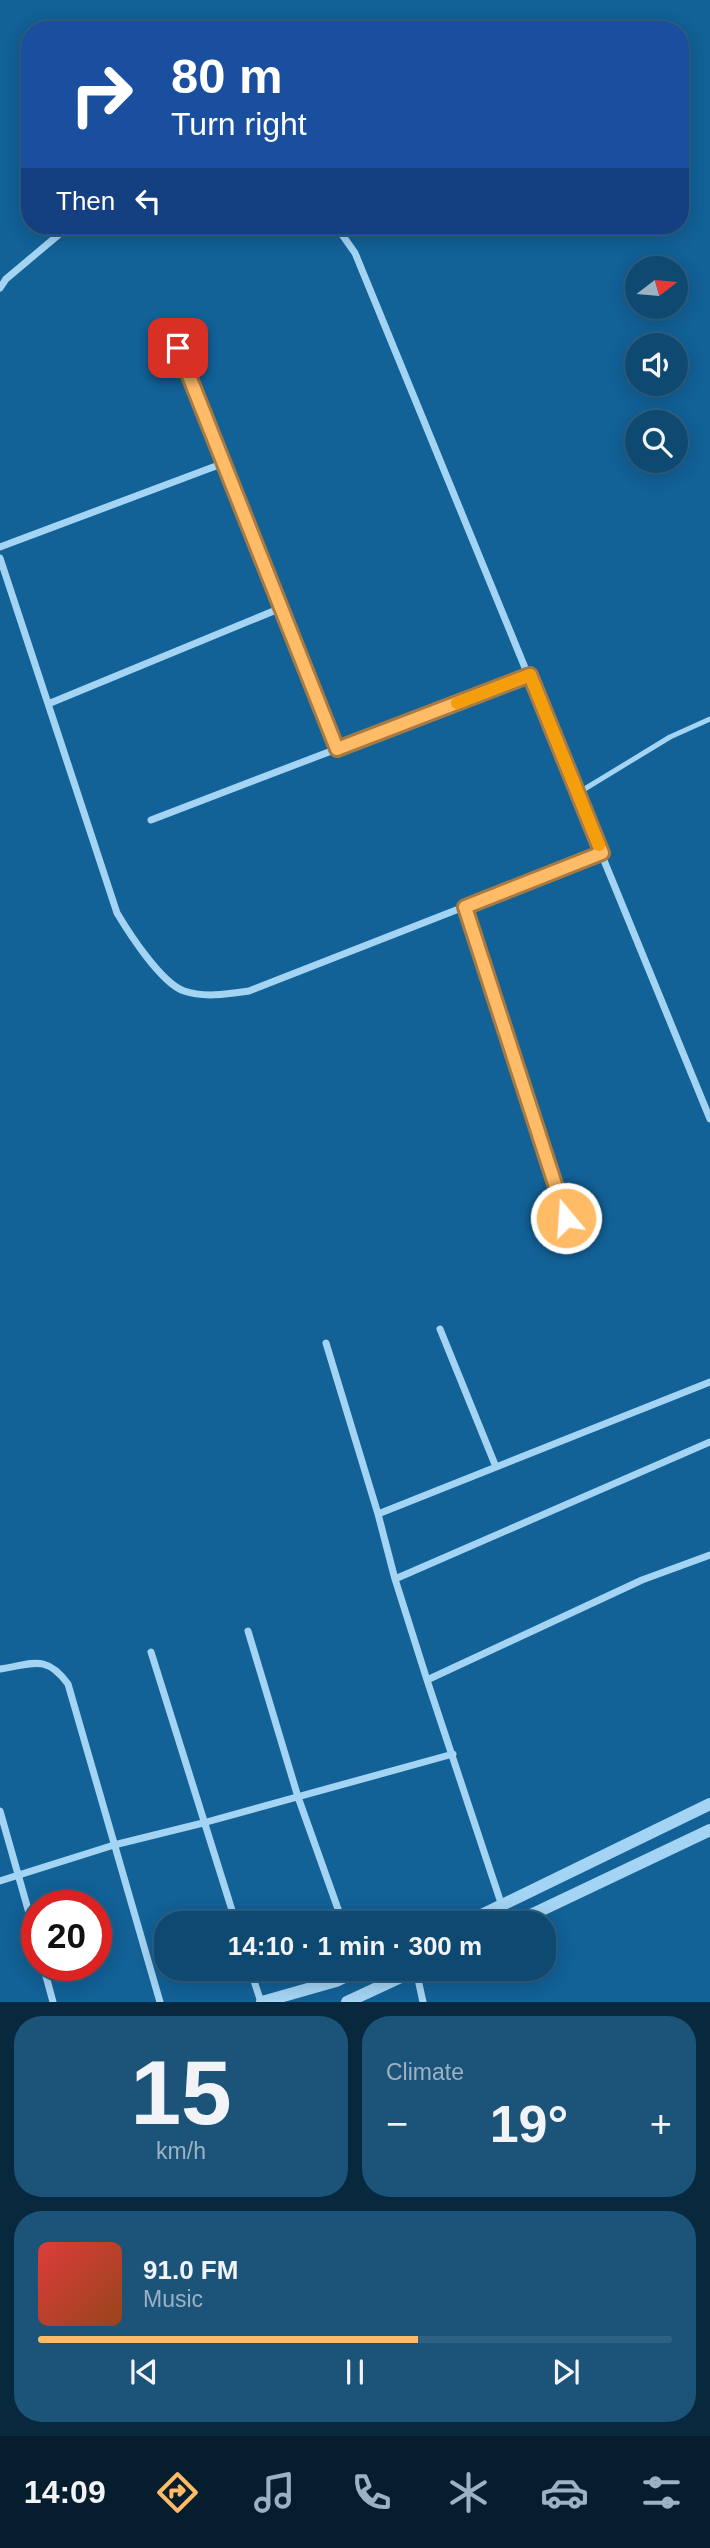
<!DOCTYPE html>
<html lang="en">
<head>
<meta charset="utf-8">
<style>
	body { margin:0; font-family:Helvetica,sans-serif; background:#1c5379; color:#f1f3f6; height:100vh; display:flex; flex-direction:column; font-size:26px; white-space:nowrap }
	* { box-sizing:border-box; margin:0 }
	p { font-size:23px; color:#9bb2c3 }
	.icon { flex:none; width:38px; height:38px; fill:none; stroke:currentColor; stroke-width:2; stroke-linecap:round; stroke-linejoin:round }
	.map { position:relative; height:2002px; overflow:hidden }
	.details { display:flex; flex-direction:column; gap:14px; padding:14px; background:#08283e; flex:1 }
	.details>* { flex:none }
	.guide { position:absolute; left:21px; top:21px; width:668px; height:214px; border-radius:28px; box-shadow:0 4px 18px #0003,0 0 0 2px #2e6184; background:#1a4fa0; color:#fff; overflow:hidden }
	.needle { width:46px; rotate:74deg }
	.controls { position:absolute; left:625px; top:256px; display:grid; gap:14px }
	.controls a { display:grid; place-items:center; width:63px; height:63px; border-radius:50%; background:#0e4971; box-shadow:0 4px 18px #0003,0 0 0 2px #2e6184; font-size:35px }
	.speed { position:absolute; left:21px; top:1890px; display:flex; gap:14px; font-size:35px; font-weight:700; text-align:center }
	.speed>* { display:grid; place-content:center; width:91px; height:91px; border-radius:50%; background:#0e4971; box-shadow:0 4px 18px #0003,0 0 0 2px #2e6184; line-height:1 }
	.speed .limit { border:10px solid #d22; background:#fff; color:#111 }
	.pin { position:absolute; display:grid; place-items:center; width:60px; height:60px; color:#fff; margin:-30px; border-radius:14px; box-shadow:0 4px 10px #0006 }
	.me { position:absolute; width:77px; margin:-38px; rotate:342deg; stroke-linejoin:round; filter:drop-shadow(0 0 5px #0008) }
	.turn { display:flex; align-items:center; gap:24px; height:147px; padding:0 35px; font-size:32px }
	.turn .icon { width:91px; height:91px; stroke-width:2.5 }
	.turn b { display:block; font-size:49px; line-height:60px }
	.then { display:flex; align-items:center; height:66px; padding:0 35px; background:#0003; gap:14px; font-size:26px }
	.big { font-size:52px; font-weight:700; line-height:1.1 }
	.details .tile { flex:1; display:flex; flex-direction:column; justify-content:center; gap:10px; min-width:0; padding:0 24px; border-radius:28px; background:#1c5379 }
	.details .dial { align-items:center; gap:0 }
	.dial b { font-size:91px; line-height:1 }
	.song { display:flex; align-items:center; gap:21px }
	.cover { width:84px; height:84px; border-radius:10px; background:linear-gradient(135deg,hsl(0 70% 55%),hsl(20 70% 35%)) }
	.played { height:7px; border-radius:4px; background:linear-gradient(90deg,#fb6 60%,#2e6184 60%) }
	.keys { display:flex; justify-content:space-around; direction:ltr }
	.heat { display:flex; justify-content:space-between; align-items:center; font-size:38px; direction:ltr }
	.details .tiles { flex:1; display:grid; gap:14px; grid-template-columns:1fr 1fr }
	.tile:last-child { grid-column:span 2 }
	.trip { position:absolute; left:154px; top:1911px; width:402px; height:70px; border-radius:28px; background:#0e4971; box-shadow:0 4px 18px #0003,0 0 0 2px #2e6184; font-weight:700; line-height:70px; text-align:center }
	.dock { display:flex; height:112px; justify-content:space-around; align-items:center; background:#061d2d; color:#9bb2c3 }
	.dock .icon { width:49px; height:49px }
	.dock .on { color:#fb6 }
	.dock b { font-size:32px; color:#f1f3f6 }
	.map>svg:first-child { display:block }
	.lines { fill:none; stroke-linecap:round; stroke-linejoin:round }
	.service { stroke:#a4d4f3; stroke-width:5 }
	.minor { stroke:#a4d4f3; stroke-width:7 }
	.tertiary { stroke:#a4d4f3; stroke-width:12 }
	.route-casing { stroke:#a67a42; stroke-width:18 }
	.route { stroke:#fb6; stroke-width:12 }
	.slow { stroke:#f59e0b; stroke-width:12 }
</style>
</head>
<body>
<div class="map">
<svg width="710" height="2002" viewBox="0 0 710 2002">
	<rect width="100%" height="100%" fill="#126197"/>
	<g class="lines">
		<path class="service" d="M578,793L670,737L710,719
			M465,907L566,1218"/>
		<path class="minor" d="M336,226L355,253L710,1119
			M0,288L6,279L69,226
			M178,348L337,749
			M0,547L224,463
			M0,558L117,913C129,933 161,983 184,991C204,998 228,994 249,991L602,853
			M48,704L281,608
			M151,820L530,675
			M440,1329L496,1467
			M326,1343L378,1514
			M395,1579L710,1442
			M248,1631L298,1797L343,1923
			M151,1652L236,1923
			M0,1669C33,1664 46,1654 68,1684L160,2002
			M427,1680L395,1579L378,1514L710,1382
			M0,1811L37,1941
			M0,1881L114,1845L203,1823L453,1754
			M502,1906L427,1680L642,1580L710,1555
			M43,1965L53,2002
			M250,1969L261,2002
			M416,1970L423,2002"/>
		<path class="tertiary" d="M465,1923L710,1804
			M514,1923L710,1830
			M262,2002L336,1981L361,1969
			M347,2002L418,1969"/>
	</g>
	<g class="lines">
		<g class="route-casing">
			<path id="route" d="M178,348L337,749L530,675L602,853L465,907L566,1218"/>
		</g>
		<use href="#route" class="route"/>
		<path class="slow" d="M457,703L530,675L599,845"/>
	</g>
</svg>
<div class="controls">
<a><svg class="needle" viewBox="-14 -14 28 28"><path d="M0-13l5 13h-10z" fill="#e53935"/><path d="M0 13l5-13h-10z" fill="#9bb2c3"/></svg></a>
<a><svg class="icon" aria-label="sound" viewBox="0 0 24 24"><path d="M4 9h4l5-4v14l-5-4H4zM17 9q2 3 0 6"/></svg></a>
<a><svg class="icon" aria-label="search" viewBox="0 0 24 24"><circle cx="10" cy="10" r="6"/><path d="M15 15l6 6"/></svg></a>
</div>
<div class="speed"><div class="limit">20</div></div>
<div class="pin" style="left:178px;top:348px;background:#d93025"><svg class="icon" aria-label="arrive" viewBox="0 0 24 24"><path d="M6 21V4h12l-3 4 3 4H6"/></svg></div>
<svg class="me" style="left:566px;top:1218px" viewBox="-20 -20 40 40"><circle r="17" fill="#fb6" stroke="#fff" stroke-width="3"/><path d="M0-11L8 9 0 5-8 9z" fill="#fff"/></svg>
<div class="trip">14:10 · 1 min · 300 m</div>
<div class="guide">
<div class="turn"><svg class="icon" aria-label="right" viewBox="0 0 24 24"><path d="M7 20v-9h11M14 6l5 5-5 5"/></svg><div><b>80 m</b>Turn right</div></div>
<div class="then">Then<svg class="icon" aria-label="left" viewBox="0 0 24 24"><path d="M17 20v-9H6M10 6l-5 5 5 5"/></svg></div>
</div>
</div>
<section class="details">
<div class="tiles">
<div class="tile dial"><b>15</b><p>km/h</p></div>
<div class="tile"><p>Climate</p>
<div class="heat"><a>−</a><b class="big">19°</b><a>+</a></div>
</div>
<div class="tile">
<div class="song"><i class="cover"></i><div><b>91.0 FM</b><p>Music</p></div></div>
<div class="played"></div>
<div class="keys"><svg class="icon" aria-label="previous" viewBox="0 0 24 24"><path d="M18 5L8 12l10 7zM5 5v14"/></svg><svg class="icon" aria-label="pause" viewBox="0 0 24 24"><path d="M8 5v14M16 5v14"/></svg><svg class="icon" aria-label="next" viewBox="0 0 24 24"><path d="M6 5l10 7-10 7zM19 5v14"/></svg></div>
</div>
</div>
</section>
<nav class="dock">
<b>14:09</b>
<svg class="icon on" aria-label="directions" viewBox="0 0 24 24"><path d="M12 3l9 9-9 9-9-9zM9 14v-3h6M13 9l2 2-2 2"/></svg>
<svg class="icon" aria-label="music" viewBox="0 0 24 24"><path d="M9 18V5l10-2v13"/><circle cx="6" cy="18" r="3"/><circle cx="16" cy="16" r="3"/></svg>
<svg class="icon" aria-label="phone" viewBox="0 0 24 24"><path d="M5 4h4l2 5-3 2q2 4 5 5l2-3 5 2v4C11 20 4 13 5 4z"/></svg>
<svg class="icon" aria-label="climate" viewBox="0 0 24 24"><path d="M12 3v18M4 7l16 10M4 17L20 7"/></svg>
<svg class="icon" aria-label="car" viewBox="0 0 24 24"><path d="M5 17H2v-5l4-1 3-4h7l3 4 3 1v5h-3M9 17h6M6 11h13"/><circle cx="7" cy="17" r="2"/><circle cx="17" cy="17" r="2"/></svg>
<svg class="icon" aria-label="filters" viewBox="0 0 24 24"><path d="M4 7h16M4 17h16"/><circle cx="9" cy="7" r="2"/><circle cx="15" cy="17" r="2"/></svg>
</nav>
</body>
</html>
